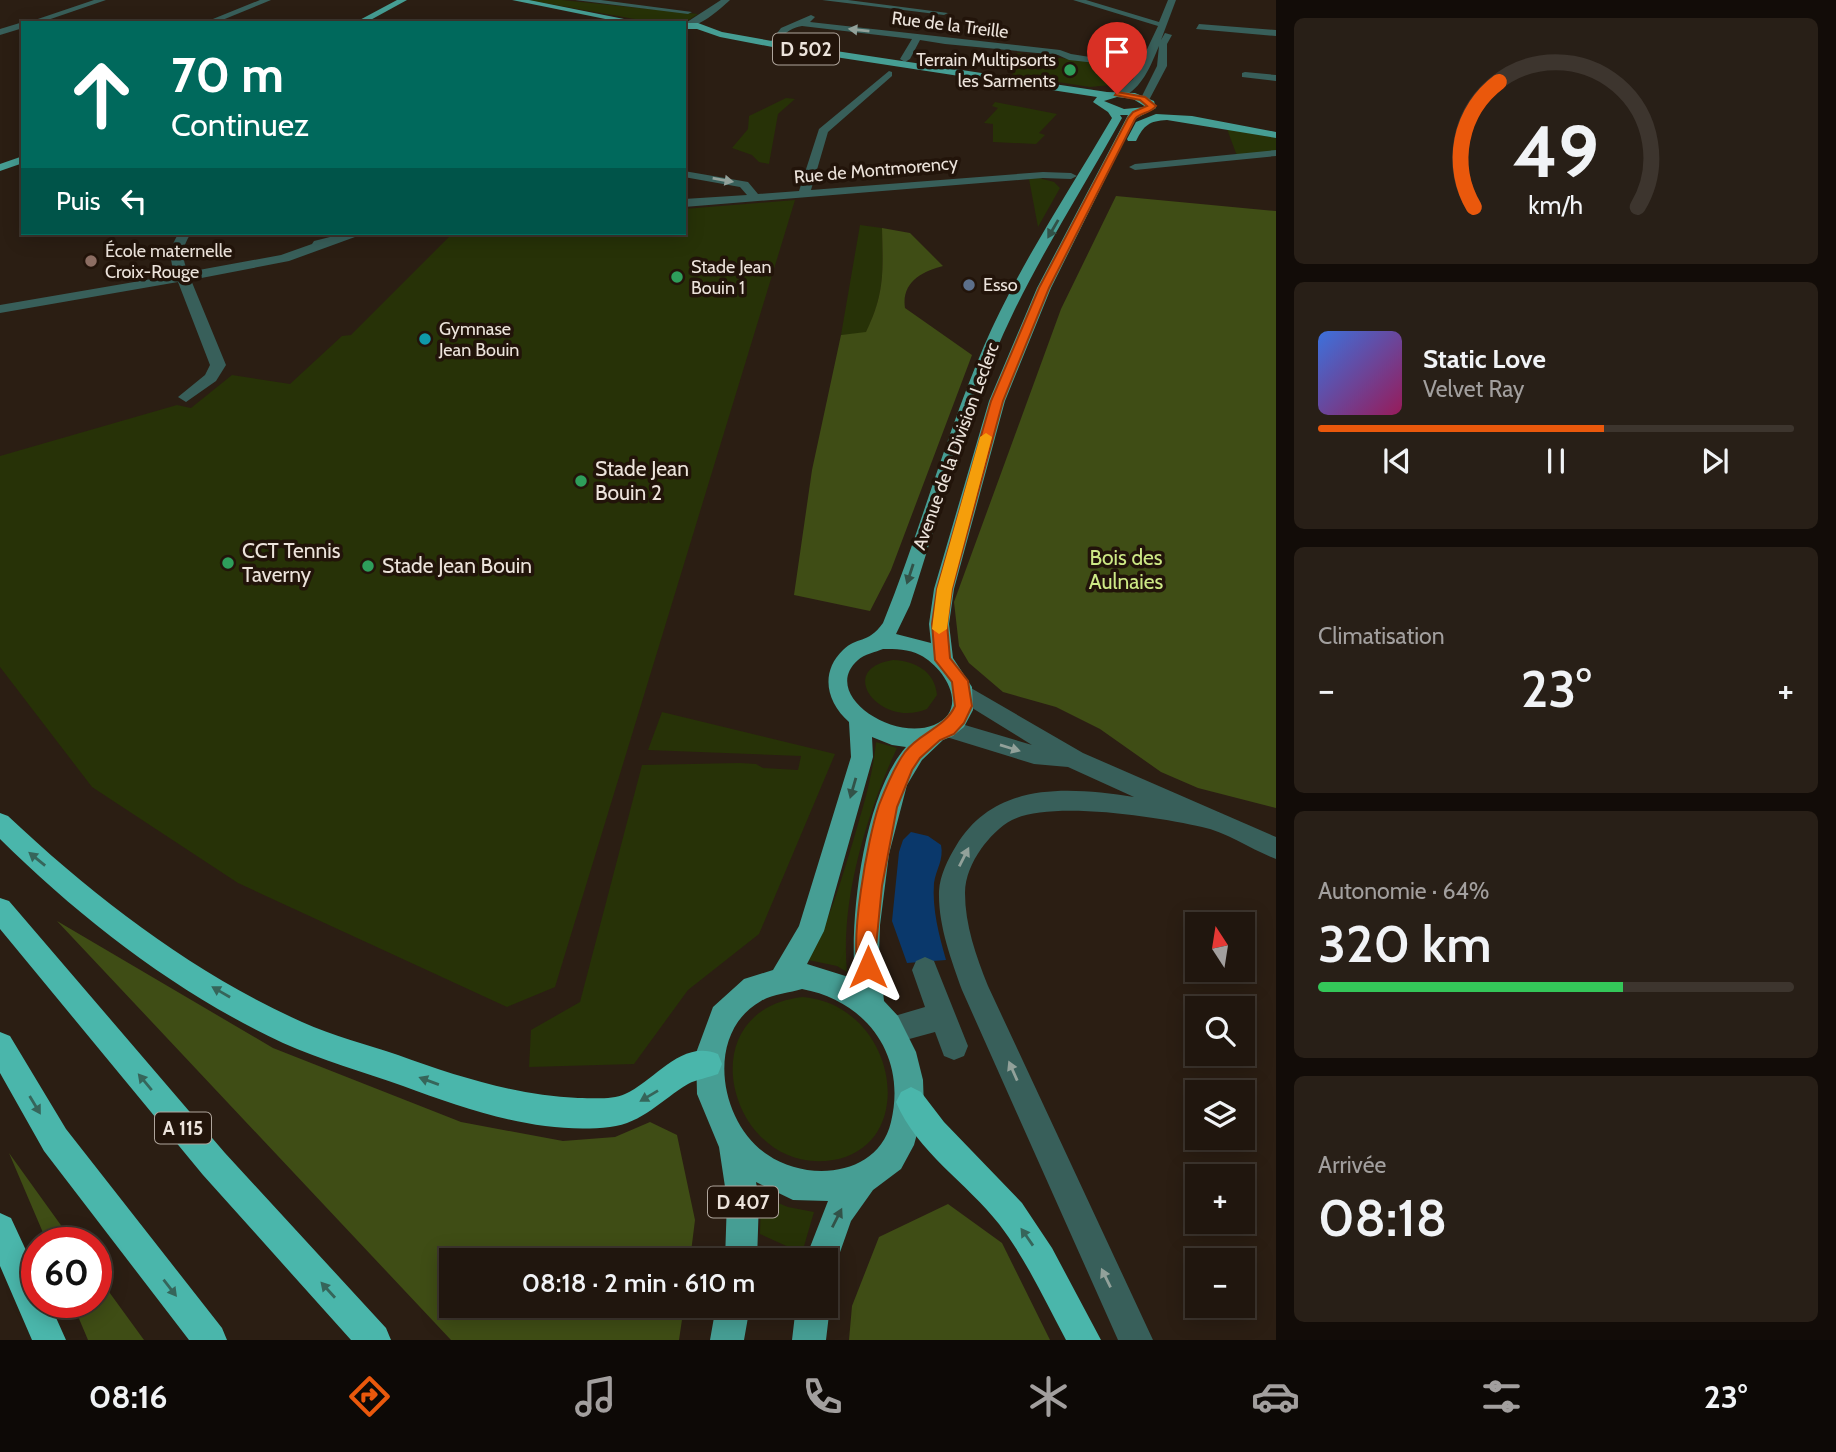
<!DOCTYPE html>
<html lang="fr">
<head>
<meta charset="utf-8">
<style>
	body { margin:0; font-family:Cabin,sans-serif; background:#281f17; color:#f1f3f6; height:100vh; display:flex; flex-direction:column; font-size:26px; white-space:nowrap }
	* { box-sizing:border-box; margin:0 }
	p { font-size:23px; color:#a29f9e }
	.icon { flex:none; width:38px; height:38px; fill:none; stroke:currentColor; stroke-width:2; stroke-linecap:round; stroke-linejoin:round }
	.map { position:relative; flex:1; overflow:hidden }
	.sheet { display:flex; flex-direction:column; gap:18px; padding:18px; background:#120c08; width:560px }
	.sheet>* { flex:none }
	.top-card { position:absolute; left:21px; top:21px; width:665px; height:214px; border-radius:0px; box-shadow:0 4px 18px #0003,0 0 0 2px #3d352e; background:#00695c; color:#fff; overflow:hidden }
	.needle { width:46px; rotate:348deg }
	.tools { position:absolute; left:1185px; top:912px; display:grid; gap:14px }
	.tools a { display:grid; place-items:center; width:70px; height:70px; border-radius:0px; background:#20160e; box-shadow:0 4px 18px #0003,0 0 0 2px #3d352e; font-size:35px }
	.speed { position:absolute; left:21px; top:1227px; display:flex; gap:14px; font-size:35px; font-weight:700; text-align:center }
	.speed>* { display:grid; place-content:center; width:91px; height:91px; border-radius:50%; background:#20160e; box-shadow:0 4px 18px #0003,0 0 0 2px #3d352e; line-height:1 }
	.speed .limit { border:10px solid #d22; background:#fff; color:#111 }
	.pin { position:absolute; display:grid; place-items:center; width:60px; height:60px; color:#fff; margin:-72px -30px; border-radius:50% 50% 50% 0; rotate:-45deg; box-shadow:0 0 7px #0007 }
	.pin .icon { rotate:45deg }
	.me { position:absolute; width:77px; margin:-38px; rotate:0deg; stroke-linejoin:round; filter:drop-shadow(0 0 5px #0008) }
	.turn { display:flex; align-items:center; gap:24px; height:147px; padding:0 35px; font-size:32px }
	.turn .icon { width:91px; height:91px; stroke-width:2.5 }
	.turn b { display:block; font-size:49px; line-height:60px }
	.then { display:flex; align-items:center; height:66px; padding:0 35px; background:#0003; gap:14px; font-size:26px }
	.big { font-size:52px; font-weight:600; line-height:1.1 }
	.sheet .tile { flex:1; display:flex; flex-direction:column; justify-content:center; gap:10px; min-width:0; padding:0 24px; border-radius:10px; background:#281f17 }
	.sheet .dial { align-items:center; gap:0 }
	.dial svg { height:182px; overflow:visible; fill:none; stroke:#3d352e; stroke-width:7; stroke-linecap:round; text-anchor:middle }
	.dial text { fill:#f1f3f6; stroke:none }
	.song { display:flex; align-items:center; gap:21px }
	.cover { width:84px; height:84px; border-radius:10px; background:linear-gradient(135deg,hsl(220 70% 55%),hsl(330 70% 35%)) }
	.played { height:7px; border-radius:4px; background:linear-gradient(90deg,#ea580c 60%,#3d352e 60%) }
	.keys { display:flex; justify-content:space-around; direction:ltr }
	.heat { display:flex; justify-content:space-between; align-items:center; font-size:38px; direction:ltr }
	.charge { height:10px; border-radius:5px; background:linear-gradient(90deg,#34c759 64%,#3d352e 0) }
	.trip { position:absolute; left:439px; top:1248px; width:399px; height:70px; border-radius:0px; background:#20160e; box-shadow:0 4px 18px #0003,0 0 0 2px #3d352e; font-weight:600; line-height:70px; text-align:center }
	.menu { display:flex; height:112px; justify-content:space-around; align-items:center; background:#0d0906; color:#a29f9e }
	.menu .icon { width:49px; height:49px }
	.menu .on { color:#ea580c }
	.menu b { font-size:32px; color:#f1f3f6 }
	main { display:flex; flex:1; min-height:0 }
	.map>svg:first-child { display:block }
	.green { fill:#273207 }
	.forest { fill:#3f4d15 }
	.water { fill:#0a386b }
	.lines { fill:none; stroke-linecap:round; stroke-linejoin:round }
	.minor { fill:#385f5a; fill-rule:evenodd }
	.major { fill:#469e94; fill-rule:evenodd }
	.highway { fill:#4ab6ab; fill-rule:evenodd }
	.oneway { fill:#92a19a }
	.oneway2 { fill:#325248 }
	.oneway3 { fill:#36655a }
	.route { fill:#ea580c; stroke:#983908; stroke-width:2 }
	.slow { fill:#f59e0b }
	.leisure-dot { fill:#2e9e5b; stroke:#22140a; stroke-width:2.5 }
	.education-dot { fill:#8d6e63; stroke:#22140a; stroke-width:2.5 }
	.service-dot { fill:#5c6f8a; stroke:#22140a; stroke-width:2.5 }
	.culture-dot { fill:#0f9aa8; stroke:#22140a; stroke-width:2.5 }
	.labels { text-anchor:middle; stroke-width:7; stroke-linejoin:round; paint-order:stroke }
	.far-street-label { font-size:18px; fill:#ece3db; stroke:#22140a }
	.far-poi-label { font-size:18px; fill:#ece3db; stroke:#22140a; text-anchor:start }
	.shield { fill:#22140a; stroke:#afa59c; stroke-width:2 }
	.shield-label { font-size:19px; font-weight:bold; fill:#ece3db }
	.poi-label { font-size:21px; fill:#ece3db; stroke:#22140a; text-anchor:start }
	.park-label { font-size:21px; fill:#cde985; stroke:#22140a }
</style>
</head>
<body>
<main>
<div class="map">
<svg width="1276" height="1340" viewBox="0 0 1276 1340">
	<rect width="100%" height="100%" fill="#2b1e13"/>
	<path class="green" d="M527,0H562L698,14L684,23H657Z
		M1017,53L1130,66L1121,84L1090,87L1012,75Z
		M786,98L795,99L778,114L769,164L759,162L752,155L732,148L748,129L749,116Z
		M995,102L1057,114L1039,133L1045,135L1036,144L993,142V124L984,123L998,108L992,106Z
		M1227,129L1276,138V151L1237,156Z
		M1039,178L1054,182L1060,188L1038,227L1029,179Z
		M795,200L555,987L507,1007L238,883L92,787L0,667V456L177,405L191,408L232,375L290,384L342,336L351,335L453,233H684V209Z
		M860,225L882,228C883,271 885,293 866,333L841,335Z
		M893,660C915,661 935,671 937,695L927,709C880,729 834,669 893,660Z
		M662,712L835,754L759,934L688,990L634,1064L529,1067L531,1030L580,1002L642,765L740,763L756,764L763,768L798,770L801,756L648,750Z
		M876,742L897,748C867,813 840,900 847,972L837,966L808,960C830,920 841,881 854,838C863,807 873,775 876,742Z
		M803,997C897,1005 921,1145 833,1160C731,1177 684,1010 803,997Z
		M761,1196L788,1207L814,1212L802,1253L760,1234Z"/>
	<path class="forest" d="M1116,196L1276,211V808L1198,788L1161,772L1100,729L1056,707L1003,692L969,663L959,646L954,602L1061,309Z
		M882,228L910,233L943,266C923,271 901,282 905,308L972,355L891,570L870,611L794,595L812,470L841,335L866,332C885,293 883,271 882,228Z
		M57,921L273,1048L461,1122L563,1141L615,1137L650,1122L677,1135L695,1220L690,1260H452V1306H684L679,1340H451Z
		M9,1153L73,1242H47Z
		M948,1204L1002,1243L1050,1340H849L852,1306L879,1237Z
		M96,1274L144,1340H88L72,1302H96Z"/>
	<path class="water" d="M911,832L928,836L941,845C944,860 936,869 934,883C932,909 939,935 946,960L907,963L892,921L899,852L903,840Z"/>
	<g class="lines">
		<path class="minor" d="M94,0H106L39,23H26Z
			M260,0H271L215,23H203Z
			M575,0H601L692,12L688,14Z
			M721,0H730C719,10 700,27 684,28V24Z
			M822,0H848L948,13L944,15Z
			M1073,0H1086L1159,22L1168,0H1176L1161,40L1165,33L1172,35L1167,44V66L1148,102L1140,100L1157,66L1159,46C1151,65 1142,89 1122,97L1117,94L1133,79L1158,26Z
			M811,15L815,17L810,22L1060,50L1071,54L1128,63L1123,66L1069,60L1058,55L945,44L920,40L910,59L905,62L900,59L912,39L802,26C792,28 786,31 780,40L786,44V48H780L771,41L781,28Z
			M23,22V28L0,35V29Z
			M1199,24L1276,30V36L1196,29Z
			M889,71L892,72V76L828,132L811,190L1043,172L1071,173L1077,176L1071,179L1043,178L684,207V199L747,195L740,187L684,177V171L748,182L758,194L799,191L819,129Z
			M1245,72L1276,75V81L1242,77V73Z
			M1276,150V156L1135,170L1129,167L1135,164Z
			M179,233H191C182,247 181,257 188,272L281,255L312,244L314,241L346,233H366L289,261L191,280L226,365L216,381L186,402L178,397L205,375L210,365L178,282L0,313V305L175,275C169,258 169,248 179,233Z
			M964,684L1083,753L1276,837V859C1252,850 1227,832 1202,827C1159,817 1051,800 1012,820C1000,826 989,838 981,849C972,862 965,877 965,893C965,925 976,956 988,986L1153,1340H1118L962,990C951,959 938,925 939,891C940,875 948,859 956,846C995,781 1068,787 1134,797L1068,767L1034,764L940,735L937,729L940,723L948,720L1032,745L956,698L953,692L956,686Z
			M925,957L934,961L968,1046L964,1056L954,1060L944,1056L935,1032L891,1044L881,1040L877,1030L881,1020L925,1007L912,970L916,961Z"/>
		<path class="major" d="M397,0H407L365,23H354Z
			M512,0H529L644,23H625Z
			M684,23H698L722,32L783,43L1107,92L1135,93L1154,101L1156,108L1135,119L1051,288L1005,401L954,589L949,624L953,658L972,687L973,710L964,727L953,736L943,740L922,760L907,785L889,854L880,925L879,954L884,1001L898,1016L916,1052L923,1080L924,1108L914,1145L901,1169L873,1190L851,1221L833,1272L826,1274V1260H805L828,1201L793,1200L756,1182L759,1200L757,1260H725L727,1200L719,1147L697,1094L696,1053L713,1007L744,979L773,970L799,926L851,757L849,722C826,702 820,672 843,650C857,636 867,645 883,623C920,532 945,437 984,346C1018,267 1068,193 1112,118L1108,112L1093,102L1097,97L783,49L720,37L697,29H684ZM1117,97L1133,99L1146,107L1124,109L1104,101ZM1120,115H1128L1037,288L989,401L934,589L929,624L931,643L896,634L910,605C942,506 969,403 1015,309C1047,244 1087,181 1122,118ZM883,649C895,649 909,649 920,655C944,667 971,709 934,725C891,742 820,693 858,660C864,654 876,652 883,649ZM872,737L892,745L906,747C864,794 849,918 855,979L807,964L824,931L873,757ZM802,989C867,1001 907,1056 891,1122C878,1177 807,1182 768,1155C719,1123 704,1033 761,1001C772,994 790,993 802,989Z
			M1156,114L1192,116L1276,132V138L1167,120C1149,121 1144,125 1136,141H1128L1127,139L1136,122Z
			M23,156V163L0,171V164Z
			M826,1297L830,1306L826,1340H792L796,1306H826Z
			M716,1306H750L744,1340H710Z"/>
		<path class="highway" d="M0,813L8,816C95,898 193,973 302,1022C333,1036 366,1044 398,1055C456,1076 515,1095 578,1098C592,1098 612,1100 625,1094C655,1081 681,1039 718,1054L722,1064L718,1074C708,1078 697,1079 688,1084C661,1100 643,1123 610,1127C540,1135 468,1110 403,1086C363,1072 322,1060 283,1043C178,994 82,920 0,839Z
			M0,898L9,901L225,1153L386,1328L391,1340H351L203,1175L0,929Z
			M0,1032L10,1036L66,1129L222,1328L227,1340H189L44,1151L0,1073Z
			M911,1087L921,1092L944,1122L1022,1203L1052,1248L1101,1340H1066C1045,1301 1026,1259 999,1224C967,1183 917,1152 896,1102L901,1092Z
			M0,1213L11,1218L37,1274V1302H49L66,1340H32L0,1266Z"/>
	</g>
	<defs><path id="oneway-solid" d="M-6-.8H1V-3.2L6.5 0L1 3.2V.8H-6Z" transform="scale(1.75)"/></defs>
	<g class="oneway">
		<use href="#oneway-solid" transform="translate(859 30) rotate(-174)"/>
		<use href="#oneway-solid" transform="translate(723 180) rotate(10)"/>
		<use href="#oneway-solid" transform="translate(1010 748) rotate(17)"/>
		<use href="#oneway-solid" transform="translate(964 857) rotate(-63)"/>
		<use href="#oneway-solid" transform="translate(1013 1071) rotate(-114)"/>
		<use href="#oneway-solid" transform="translate(1106 1278) rotate(-116)"/>
	</g>
	<g class="oneway2">
		<use href="#oneway-solid" transform="translate(1053 229) rotate(120)"/>
		<use href="#oneway-solid" transform="translate(910 574) rotate(108)"/>
		<use href="#oneway-solid" transform="translate(853 788) rotate(106)"/>
		<use href="#oneway-solid" transform="translate(837 1218) rotate(-63)"/>
	</g>
	<g class="oneway3">
		<use href="#oneway-solid" transform="translate(37 859) rotate(-141)"/>
		<use href="#oneway-solid" transform="translate(221 992) rotate(-150)"/>
		<use href="#oneway-solid" transform="translate(429 1081) rotate(-160)"/>
		<use href="#oneway-solid" transform="translate(145 1082) rotate(-130)"/>
		<use href="#oneway-solid" transform="translate(649 1096) rotate(149)"/>
		<use href="#oneway-solid" transform="translate(35 1105) rotate(59)"/>
		<use href="#oneway-solid" transform="translate(1027 1237) rotate(-125)"/>
		<use href="#oneway-solid" transform="translate(170 1288) rotate(52)"/>
		<use href="#oneway-solid" transform="translate(328 1290) rotate(-132)"/>
	</g>
	<path class="route" d="M1117,92L1145,97L1156,106C1150,114 1140,112 1135,119L1049,288L1003,401L952,589L947,624L950,658L968,681L972,706L964,723L954,734L940,740L920,758L912,770L897,807L882,886L876,947L878,967L875,974L868,977L860,974C848,945 868,837 879,805C886,787 894,767 905,752C919,733 945,728 955,706L952,682L935,660L932,624L937,589L991,401L1039,288L1128,118L1133,112L1147,106L1140,100L1115,95Z"/>
	<path class="slow" d="M986,433L992,437L952,589L947,629L939,634L932,629L937,589L980,437Z"/>
	<g class="leisure-dot">
		<circle cx="1070" cy="70" r="7"/>
		<circle cx="677" cy="277" r="7"/>
		<circle cx="581" cy="481" r="7"/>
		<circle cx="228" cy="563" r="7"/>
		<circle cx="368" cy="566" r="7"/>
	</g>
	<circle class="education-dot" cx="91" cy="261" r="7"/>
	<circle class="service-dot" cx="969" cy="285" r="7"/>
	<circle class="culture-dot" cx="425" cy="339" r="7"/>
	<g class="labels">
		<g class="far-street-label">
			<text transform="translate(950 25) rotate(7)" y="6">Rue de la Treille</text>
			<text transform="translate(876 170) rotate(-5)" y="6">Rue de Montmorency</text>
			<text transform="translate(956 446) rotate(-70)" y="6">Avenue de la Division Leclerc</text>
		</g>
		<g class="far-poi-label">
			<text x="1056" y="66" text-anchor="end">Terrain Multipsorts<tspan x="1056" dy="21">les Sarments</tspan></text>
			<text x="105" y="257">École maternelle<tspan x="105" dy="21">Croix-Rouge</tspan></text>
			<text x="691" y="273">Stade Jean<tspan x="691" dy="21">Bouin 1</tspan></text>
			<text x="983" y="291">Esso</text>
			<text x="439" y="335">Gymnase<tspan x="439" dy="21">Jean Bouin</tspan></text>
		</g>
		<g class="shield">
			<rect x="773" y="33.5" width="66" height="31" rx="5"/>
			<rect x="155" y="1112.5" width="56" height="31" rx="5"/>
			<rect x="708" y="1186.5" width="70" height="31" rx="5"/>
		</g>
		<g class="shield-label">
			<text x="806" y="56">D 502</text>
			<text x="183" y="1135">A 115</text>
			<text x="743" y="1209">D 407</text>
		</g>
		<g class="poi-label">
			<text x="595" y="476">Stade Jean<tspan x="595" dy="24">Bouin 2</tspan></text>
			<text x="242" y="558">CCT Tennis<tspan x="242" dy="24">Taverny</tspan></text>
			<text x="382" y="573">Stade Jean Bouin</text>
		</g>
		<g class="park-label">
			<text x="1126" y="565">Bois des<tspan x="1126" dy="24">Aulnaies</tspan></text>
		</g>
	</g>
</svg>
<div class="tools">
<a><svg class="needle" viewBox="-14 -14 28 28"><path d="M0-13l5 13h-10z" fill="#e53935"/><path d="M0 13l5-13h-10z" fill="#a29f9e"/></svg></a>
<a><svg class="icon" aria-label="search" viewBox="0 0 24 24"><circle cx="10" cy="10" r="6"/><path d="M15 15l6 6"/></svg></a>
<a><svg class="icon" aria-label="layers" viewBox="0 0 24 24"><path d="M12 4l9 5-9 5-9-5zM3 14l9 5 9-5"/></svg></a>
<a>+</a>
<a>−</a>
</div>
<div class="speed"><div class="limit">60</div></div>
<div class="pin" style="left:1117px;top:94px;background:#d93025"><svg class="icon" aria-label="arrive" viewBox="0 0 24 24"><path d="M6 21V4h12l-3 4 3 4H6"/></svg></div>
<svg class="me" style="left:868px;top:967px" viewBox="-20 -20 40 40"><path d="M0-17L14 15 0 8-14 15z" fill="#ea580c" stroke="#fff" stroke-width="4"/></svg>
<div class="trip">08:18 · 2 min · 610 m</div>
<div class="top-card">
<div class="turn"><svg class="icon" aria-label="ahead" viewBox="0 0 24 24"><path d="M12 20V5M6 11l6-6 6 6"/></svg><div><b>70 m</b>Continuez</div></div>
<div class="then">Puis<svg class="icon" aria-label="left" viewBox="0 0 24 24"><path d="M17 20v-9H6M10 6l-5 5 5 5"/></svg></div>
</div>
</div>
<section class="sheet">
<div class="tile dial"><svg viewBox="0 0 100 80">
<path d="M14 69A42 42 0 1 1 86 69"/>
<path d="M14 69A42 42 0 0 1 25 14" stroke="#ea580c"/>
<text x="50" y="56" font-size="32" font-weight="700">49</text>
<text x="50" y="72" font-size="11">km/h</text>
</svg></div>
<div class="tile">
<div class="song"><i class="cover"></i><div><b>Static Love</b><p>Velvet Ray</p></div></div>
<div class="played"></div>
<div class="keys"><svg class="icon" aria-label="previous" viewBox="0 0 24 24"><path d="M18 5L8 12l10 7zM5 5v14"/></svg><svg class="icon" aria-label="pause" viewBox="0 0 24 24"><path d="M8 5v14M16 5v14"/></svg><svg class="icon" aria-label="next" viewBox="0 0 24 24"><path d="M6 5l10 7-10 7zM19 5v14"/></svg></div>
</div>
<div class="tile"><p>Climatisation</p>
<div class="heat"><a>−</a><b class="big">23°</b><a>+</a></div>
</div>
<div class="tile"><p>Autonomie · 64%</p><b class="big">320 km</b><div class="charge"></div></div>
<div class="tile"><p>Arrivée</p><b class="big">08:18</b></div>
</section>
</main>
<nav class="menu">
<b>08:16</b>
<svg class="icon on" aria-label="directions" viewBox="0 0 24 24"><path d="M12 3l9 9-9 9-9-9zM9 14v-3h6M13 9l2 2-2 2"/></svg>
<svg class="icon" aria-label="music" viewBox="0 0 24 24"><path d="M9 18V5l10-2v13"/><circle cx="6" cy="18" r="3"/><circle cx="16" cy="16" r="3"/></svg>
<svg class="icon" aria-label="phone" viewBox="0 0 24 24"><path d="M5 4h4l2 5-3 2q2 4 5 5l2-3 5 2v4C11 20 4 13 5 4z"/></svg>
<svg class="icon" aria-label="climate" viewBox="0 0 24 24"><path d="M12 3v18M4 7l16 10M4 17L20 7"/></svg>
<svg class="icon" aria-label="car" viewBox="0 0 24 24"><path d="M5 17H2v-5l4-1 3-4h7l3 4 3 1v5h-3M9 17h6M6 11h13"/><circle cx="7" cy="17" r="2"/><circle cx="17" cy="17" r="2"/></svg>
<svg class="icon" aria-label="filters" viewBox="0 0 24 24"><path d="M4 7h16M4 17h16"/><circle cx="9" cy="7" r="2"/><circle cx="15" cy="17" r="2"/></svg>
<b>23°</b>
</nav>
</body>
</html>
